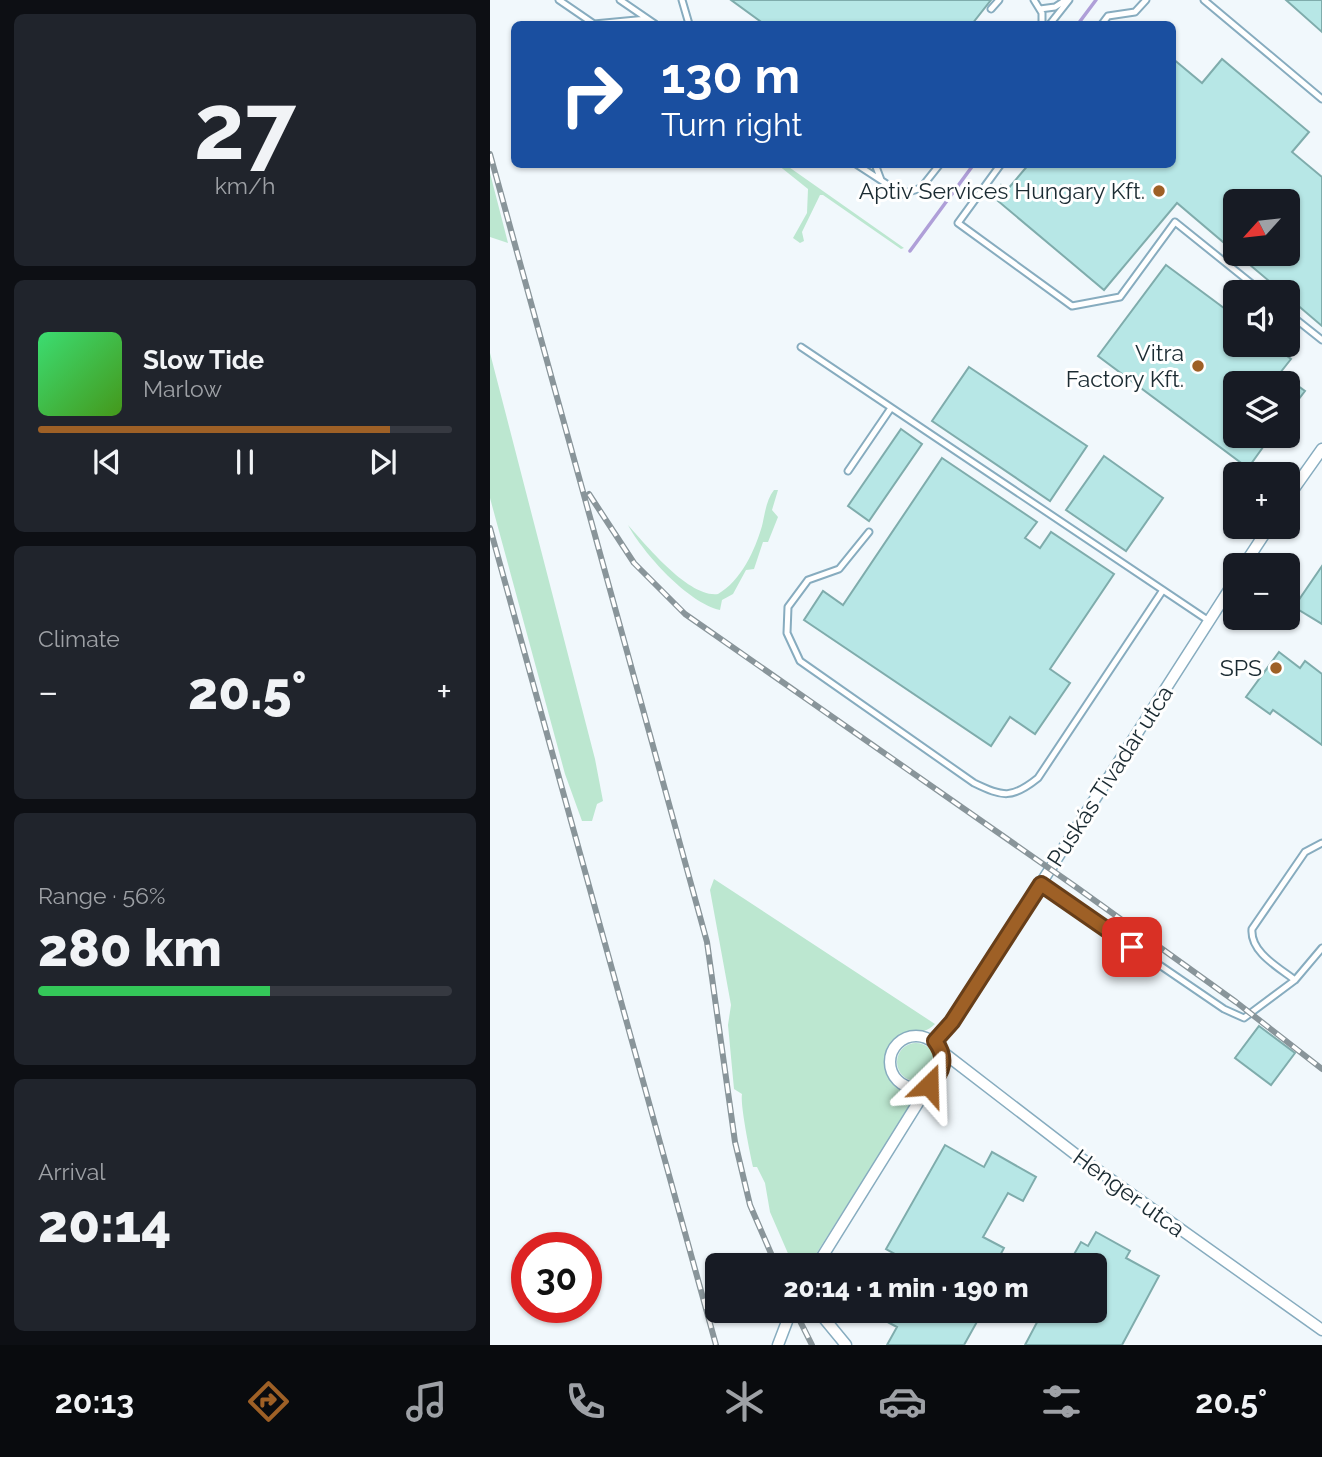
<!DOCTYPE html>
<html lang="en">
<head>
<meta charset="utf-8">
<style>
	body { margin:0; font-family:Raleway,sans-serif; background:#20242c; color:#f1f3f6; height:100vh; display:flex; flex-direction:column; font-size:26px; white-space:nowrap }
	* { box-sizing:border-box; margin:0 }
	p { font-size:23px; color:#9ea1a6 }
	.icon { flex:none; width:38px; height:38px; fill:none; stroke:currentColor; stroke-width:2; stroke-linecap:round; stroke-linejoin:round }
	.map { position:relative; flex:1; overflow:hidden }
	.side { display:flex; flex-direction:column; gap:14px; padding:14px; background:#0d0f14; width:490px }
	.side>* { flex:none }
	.guide { position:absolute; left:21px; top:21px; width:665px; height:147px; border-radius:10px; box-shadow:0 2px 5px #0004; background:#1a4fa0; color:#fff; overflow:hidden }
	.needle { width:46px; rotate:243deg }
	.buttons { position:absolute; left:733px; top:189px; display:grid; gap:14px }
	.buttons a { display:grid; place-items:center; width:77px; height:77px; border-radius:10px; background:#171b24; box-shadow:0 2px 5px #0004; font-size:35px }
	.speed { position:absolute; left:21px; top:1232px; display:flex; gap:14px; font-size:35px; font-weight:700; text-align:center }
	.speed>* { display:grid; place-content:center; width:91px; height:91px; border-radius:50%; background:#171b24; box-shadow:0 2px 5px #0004; line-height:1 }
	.speed .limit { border:10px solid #d22; background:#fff; color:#111 }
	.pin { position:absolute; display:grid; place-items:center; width:60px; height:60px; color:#fff; margin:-30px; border-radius:14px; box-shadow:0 4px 10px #0006 }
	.me { position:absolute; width:77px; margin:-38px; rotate:22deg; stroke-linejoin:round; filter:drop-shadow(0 0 5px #0008) }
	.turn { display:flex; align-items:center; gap:24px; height:147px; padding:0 35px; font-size:32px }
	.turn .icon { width:91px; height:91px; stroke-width:2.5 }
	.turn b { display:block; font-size:49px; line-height:60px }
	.big { font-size:52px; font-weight:800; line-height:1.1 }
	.side .tile { flex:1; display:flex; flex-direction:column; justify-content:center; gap:10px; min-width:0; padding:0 24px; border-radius:10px; background:#20242c }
	.side .dial { align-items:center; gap:0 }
	.dial b { font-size:91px; line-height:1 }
	.song { display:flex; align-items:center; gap:21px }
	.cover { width:84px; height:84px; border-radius:10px; background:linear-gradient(135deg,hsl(140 70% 55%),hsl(100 70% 35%)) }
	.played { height:7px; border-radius:4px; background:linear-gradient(90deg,#9e6026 85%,#363941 85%) }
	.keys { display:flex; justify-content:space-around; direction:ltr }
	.heat { display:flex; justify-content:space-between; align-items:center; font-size:38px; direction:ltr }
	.charge { height:10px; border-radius:5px; background:linear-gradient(90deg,#34c759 56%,#363941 0) }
	.trip { position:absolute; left:215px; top:1253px; width:402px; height:70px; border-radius:10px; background:#171b24; box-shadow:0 2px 5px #0004; font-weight:800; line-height:70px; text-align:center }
	.dock { display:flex; height:112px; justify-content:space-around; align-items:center; background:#090b0e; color:#9ea1a6 }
	.dock .icon { width:49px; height:49px }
	.dock .on { color:#9e6026 }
	.dock b { font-size:32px; color:#f1f3f6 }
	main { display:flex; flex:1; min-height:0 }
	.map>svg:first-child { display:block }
	.green { fill:#bce7d0 }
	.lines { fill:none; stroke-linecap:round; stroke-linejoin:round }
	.stream { stroke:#af9fd8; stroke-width:3.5 }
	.building { fill:#b7e7e6; stroke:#7facac; stroke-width:2 }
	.service-casing { stroke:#87acbf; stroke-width:9 }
	.minor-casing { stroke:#87acbf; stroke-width:13 }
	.service { stroke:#fff; stroke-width:5 }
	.minor { stroke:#fff; stroke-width:10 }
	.rail-casing { stroke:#89959a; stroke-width:6 }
	.rail { stroke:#fff; stroke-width:3.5; stroke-dasharray:10; stroke-linecap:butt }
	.route-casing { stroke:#673e19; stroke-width:18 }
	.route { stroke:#9e6026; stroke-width:12 }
	.poi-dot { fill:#9e6026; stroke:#fff; stroke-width:2.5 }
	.labels { text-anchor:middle; stroke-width:6; stroke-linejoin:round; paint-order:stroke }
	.poi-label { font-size:23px; fill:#1b2b32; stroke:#fff; text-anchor:end }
	.street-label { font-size:23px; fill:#1b2b32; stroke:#fff }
</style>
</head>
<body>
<main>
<section class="side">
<div class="tile dial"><b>27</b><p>km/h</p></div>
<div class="tile">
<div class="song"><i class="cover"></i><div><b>Slow Tide</b><p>Marlow</p></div></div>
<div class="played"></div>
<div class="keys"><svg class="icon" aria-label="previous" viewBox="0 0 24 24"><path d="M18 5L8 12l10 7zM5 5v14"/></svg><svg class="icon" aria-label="pause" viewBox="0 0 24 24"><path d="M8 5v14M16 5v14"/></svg><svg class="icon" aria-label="next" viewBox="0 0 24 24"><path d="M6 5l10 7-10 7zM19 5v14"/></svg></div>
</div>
<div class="tile"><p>Climate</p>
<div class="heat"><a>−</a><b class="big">20.5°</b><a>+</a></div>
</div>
<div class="tile"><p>Range · 56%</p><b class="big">280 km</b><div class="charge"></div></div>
<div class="tile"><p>Arrival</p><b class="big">20:14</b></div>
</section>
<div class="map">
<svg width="832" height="1345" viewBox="0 0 832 1345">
	<rect width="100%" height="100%" fill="#f1f8fc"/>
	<path class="green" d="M288,165H296L414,248L411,249L333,195H330L312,232L314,241L310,243L303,238L317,213L318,189Z
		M0,173L18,243L0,237Z
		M0,353L105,759L113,801L107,804L102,821H92L75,774L0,498Z
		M284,490H288L282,510L288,517L278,542H273L264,569L256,570L243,594L232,600L230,610C198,603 153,553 138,525C156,545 199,598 228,594C251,581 265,550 272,526C275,514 276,500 284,490Z
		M224,879L445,1024C430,1039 414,1026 399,1049C391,1074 404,1081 421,1097L422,1103L319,1265H303L280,1212L275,1183L267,1167H263C260,1153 250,1105 252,1094L244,1089L238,1025L241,1005L220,890Z
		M407 1062a19 19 0 1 1 38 0a19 19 0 1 1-38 0Z"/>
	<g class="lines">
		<path class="stream" d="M588,24L606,0
			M420,251L484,164"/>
	</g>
	<path class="building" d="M241,0H501L482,24H274Z
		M796,0H832V32Z
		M682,58L712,83L732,59L819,132L802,152L832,177V326L798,297V292H792L747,254H798V201H746V253L687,203L614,290L508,201L511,198L505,193L511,185L517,190L539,164H682Z
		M676,265L746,317V345H782L801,359L790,373L815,391L798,413V383H746V436H781L758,468L608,356Z
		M479,367L597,446L560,501L442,421Z
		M411,429L432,444L379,521L358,506Z
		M614,456L673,498L636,551L576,510Z
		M452,458L547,522L535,538L550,548L561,532L624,574L560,669L580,683L545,734L520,717L501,746L314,620L333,591L353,605Z
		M832,566V624L804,607Z
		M789,652L810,668L815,661L832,674V745L783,710L780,714L756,697Z
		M769,1026L805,1053L781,1085L745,1058Z
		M455,1145L494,1167L502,1152L546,1177L533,1201L518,1193L493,1237L514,1248L505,1265H408L412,1258L396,1249Z
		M606,1232L640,1251L636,1258L669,1276L632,1345H535L553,1311H606V1265H578L591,1242L598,1246Z
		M377,1311H493L474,1345H397L407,1327Z"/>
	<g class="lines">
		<g class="service-casing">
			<path id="service" d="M69,0L104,24L157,19
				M130,0L165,24
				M192,0L199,24
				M544,0L552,13V24
				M714,0L832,99
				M501,9L509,0
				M550,9L565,7L576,0
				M560,24L579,0
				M612,24L618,16L645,12L656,0
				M366,164L412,194L431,188L450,164
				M385,164L391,180
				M511,164L468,223L582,306L630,297L685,222L772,292
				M798,313L832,340
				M311,347L719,621
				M358,471L401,408
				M379,532L349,569L318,580L298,607L297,633L310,661L484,783C513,797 522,799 548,778L673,590
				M551,884L734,1009L754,1018L805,980L832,948
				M805,980C788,967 760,952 762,929L815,852L832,843"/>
		</g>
		<g class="minor-casing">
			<path id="minor" d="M798,497L832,449
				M754,565L779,527
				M400 1062a26 26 0 1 1 52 0a26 26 0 1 1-52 0Z
				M445,1041L462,1022L746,579
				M450,1050L585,1154L832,1330
				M327,1265L439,1085
				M328,1311L356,1345
				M288,1345L301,1311"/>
		</g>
		<use href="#service" class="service"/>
		<use href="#minor" class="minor"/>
		<g class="rail-casing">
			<path id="rail" d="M0,154L217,942L245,1142L260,1205L286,1265
				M99,494L144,563L195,614L586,887L746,1002L832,1069
				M0,528L226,1345
				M305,1311L322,1345"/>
		</g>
		<use href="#rail" class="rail"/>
	</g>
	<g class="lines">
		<g class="route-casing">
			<path id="route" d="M439,1085C454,1073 457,1057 445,1041L462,1022L551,884L642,947"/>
		</g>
		<use href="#route" class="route"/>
	</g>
	<g class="poi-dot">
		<circle cx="669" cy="191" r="7"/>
		<circle cx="708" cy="366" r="7"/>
		<circle cx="786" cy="668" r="7"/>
	</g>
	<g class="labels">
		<g class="poi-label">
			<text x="655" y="199">Aptiv Services Hungary Kft.</text>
			<text x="694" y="361">Vitra<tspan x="694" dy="26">Factory Kft.</tspan></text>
			<text x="772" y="676">SPS</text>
		</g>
		<g class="street-label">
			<text transform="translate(620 776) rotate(-57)" y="8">Puskás Tivadar utca</text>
			<text transform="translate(639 1193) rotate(36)" y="8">Henger utca</text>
		</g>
	</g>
</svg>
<div class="buttons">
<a><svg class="needle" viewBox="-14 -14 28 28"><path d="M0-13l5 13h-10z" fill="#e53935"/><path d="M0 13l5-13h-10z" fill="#9ea1a6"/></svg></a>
<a><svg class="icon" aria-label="sound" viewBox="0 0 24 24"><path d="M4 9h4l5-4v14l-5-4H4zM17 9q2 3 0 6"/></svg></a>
<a><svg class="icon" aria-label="layers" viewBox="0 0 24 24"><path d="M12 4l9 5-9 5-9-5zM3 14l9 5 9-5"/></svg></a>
<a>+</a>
<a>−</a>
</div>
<div class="speed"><div class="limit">30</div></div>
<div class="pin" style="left:642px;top:947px;background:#d93025"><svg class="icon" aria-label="arrive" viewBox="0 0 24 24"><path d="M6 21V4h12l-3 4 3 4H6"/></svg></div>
<svg class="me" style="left:439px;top:1085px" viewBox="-20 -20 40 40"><path d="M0-17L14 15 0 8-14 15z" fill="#9e6026" stroke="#fff" stroke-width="4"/></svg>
<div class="trip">20:14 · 1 min · 190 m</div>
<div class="guide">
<div class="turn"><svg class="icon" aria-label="right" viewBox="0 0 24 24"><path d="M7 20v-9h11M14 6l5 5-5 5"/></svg><div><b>130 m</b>Turn right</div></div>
</div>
</div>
</main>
<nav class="dock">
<b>20:13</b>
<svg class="icon on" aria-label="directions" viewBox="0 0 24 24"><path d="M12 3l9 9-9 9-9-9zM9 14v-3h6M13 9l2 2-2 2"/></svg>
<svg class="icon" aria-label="music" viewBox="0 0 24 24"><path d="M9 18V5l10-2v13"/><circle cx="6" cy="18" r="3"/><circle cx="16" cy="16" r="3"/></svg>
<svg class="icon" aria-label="phone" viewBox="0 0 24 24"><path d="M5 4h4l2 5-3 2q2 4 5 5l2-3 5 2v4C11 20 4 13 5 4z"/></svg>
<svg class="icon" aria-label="climate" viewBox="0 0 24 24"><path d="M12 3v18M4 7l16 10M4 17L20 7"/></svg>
<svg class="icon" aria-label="car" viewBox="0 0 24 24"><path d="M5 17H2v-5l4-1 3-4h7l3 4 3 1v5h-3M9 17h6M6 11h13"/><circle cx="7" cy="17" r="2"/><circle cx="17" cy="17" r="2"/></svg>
<svg class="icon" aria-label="filters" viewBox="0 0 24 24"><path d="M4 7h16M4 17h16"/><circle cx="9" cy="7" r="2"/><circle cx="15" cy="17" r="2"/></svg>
<b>20.5°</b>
</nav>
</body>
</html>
